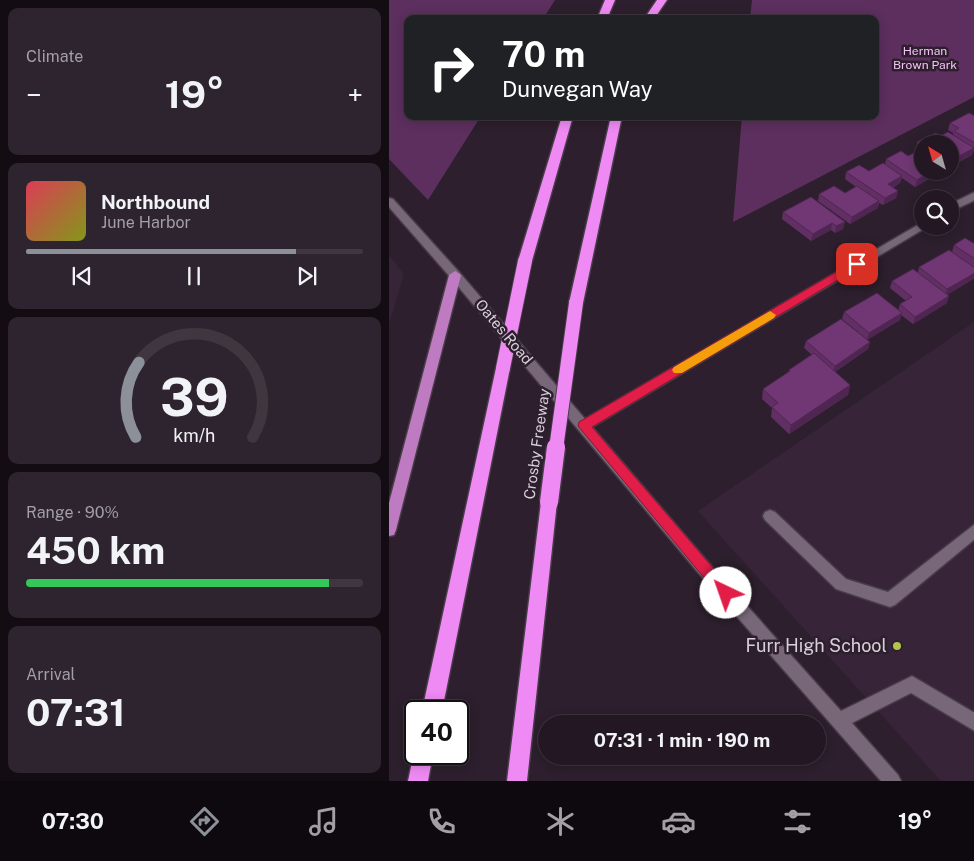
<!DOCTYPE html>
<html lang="en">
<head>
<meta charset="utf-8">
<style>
	body { margin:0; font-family:"Public Sans",sans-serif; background:#2e242f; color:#f1f3f6; height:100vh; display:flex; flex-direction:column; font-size:19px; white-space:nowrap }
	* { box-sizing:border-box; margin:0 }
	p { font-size:16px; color:#a29fa5 }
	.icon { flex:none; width:28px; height:28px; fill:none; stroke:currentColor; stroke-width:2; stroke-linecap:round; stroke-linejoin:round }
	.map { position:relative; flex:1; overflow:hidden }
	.side { display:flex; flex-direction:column; gap:8px; padding:8px; background:#130d13; width:389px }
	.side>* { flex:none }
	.guide { position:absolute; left:15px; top:15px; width:475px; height:105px; border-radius:10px; box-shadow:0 2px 12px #0003,0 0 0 1px #3f3640; background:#202124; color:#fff; overflow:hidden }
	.needle { width:32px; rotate:323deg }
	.tools { position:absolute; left:525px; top:135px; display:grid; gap:10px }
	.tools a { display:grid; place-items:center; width:45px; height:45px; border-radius:50%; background:#221722; box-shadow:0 2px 12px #0003,0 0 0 1px #3f3640; font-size:25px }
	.speed { position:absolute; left:15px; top:700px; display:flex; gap:10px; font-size:25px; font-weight:700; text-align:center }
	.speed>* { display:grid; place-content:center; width:65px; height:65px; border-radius:50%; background:#221722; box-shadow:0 2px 12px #0003,0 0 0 1px #3f3640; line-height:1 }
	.speed .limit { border:2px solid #111; border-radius:8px; background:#fff; color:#111 }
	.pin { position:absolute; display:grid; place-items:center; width:42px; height:42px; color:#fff; margin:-21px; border-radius:10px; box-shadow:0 2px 8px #0006 }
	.me { position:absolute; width:55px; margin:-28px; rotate:318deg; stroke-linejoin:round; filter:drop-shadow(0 0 4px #0008) }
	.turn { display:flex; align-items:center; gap:18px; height:105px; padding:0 15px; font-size:22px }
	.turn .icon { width:65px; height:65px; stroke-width:2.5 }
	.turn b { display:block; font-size:35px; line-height:42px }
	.big { font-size:38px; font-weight:700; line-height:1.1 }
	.side .tile { flex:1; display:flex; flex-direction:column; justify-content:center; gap:8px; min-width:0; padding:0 18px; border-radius:10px; background:#2e242f }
	.side .dial { align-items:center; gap:0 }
	.dial svg { height:130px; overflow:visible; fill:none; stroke:#3f3640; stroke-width:7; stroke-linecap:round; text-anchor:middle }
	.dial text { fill:#f1f3f6; stroke:none }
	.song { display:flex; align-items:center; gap:15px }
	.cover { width:60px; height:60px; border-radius:8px; background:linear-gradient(135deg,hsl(350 70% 55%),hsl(70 70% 35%)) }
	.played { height:5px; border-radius:2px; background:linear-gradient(90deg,#8c9099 80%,#3f3640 80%) }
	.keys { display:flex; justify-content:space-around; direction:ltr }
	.heat { display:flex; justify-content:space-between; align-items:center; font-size:28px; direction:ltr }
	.charge { height:8px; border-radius:4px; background:linear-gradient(90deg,#34c759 90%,#3f3640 0) }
	.trip { position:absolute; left:149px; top:715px; width:288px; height:50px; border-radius:25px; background:#221722; box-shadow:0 2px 12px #0003,0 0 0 1px #3f3640; font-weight:700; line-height:50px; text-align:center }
	.tab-bar { display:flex; height:80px; justify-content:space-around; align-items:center; background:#0e090e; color:#a29fa5 }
	.tab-bar .icon { width:35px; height:35px }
	.tab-bar .selected { color:#8c9099 }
	.tab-bar b { font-size:22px; color:#f1f3f6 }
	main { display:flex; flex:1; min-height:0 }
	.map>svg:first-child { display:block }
	.built { fill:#372438 }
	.green { fill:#5c2f5e }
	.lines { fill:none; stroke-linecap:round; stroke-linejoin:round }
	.minor-casing { stroke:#483c48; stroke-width:3 }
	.major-casing { stroke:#483c48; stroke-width:3 }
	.highway-casing { stroke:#483c48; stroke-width:3 }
	.minor { fill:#786778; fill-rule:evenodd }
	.major { fill:#bf7bc2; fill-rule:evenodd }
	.highway { fill:#ef89f3; fill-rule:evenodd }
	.highway-bridge-far1-casing { stroke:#483c48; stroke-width:16; stroke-linecap:butt }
	.highway-bridge-casing { stroke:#483c48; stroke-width:21; stroke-linecap:butt }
	.highway-bridge-far1 { stroke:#ef89f3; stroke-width:14 }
	.highway-bridge { stroke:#ef89f3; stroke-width:18 }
	.wall { fill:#612f64 }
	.shaded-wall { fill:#4f2651 }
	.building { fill:#713774; stroke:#4f2651 }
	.route { fill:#e11d48; stroke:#92132f }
	.slow { fill:#f59e0b }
	.poi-dot { fill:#b4c24b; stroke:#2d1f2d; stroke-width:2 }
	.labels { text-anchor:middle; stroke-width:5; stroke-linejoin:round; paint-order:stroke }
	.far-park-label { font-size:12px; fill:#f4c2f5; stroke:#2d1f2d }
	.street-label { font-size:15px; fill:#d8cfd8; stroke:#2d1f2d }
	.near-poi-label { font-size:18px; fill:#d8cfd8; stroke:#2d1f2d; text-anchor:end }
</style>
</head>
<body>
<main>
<section class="side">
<div class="tile"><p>Climate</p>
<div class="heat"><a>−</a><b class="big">19°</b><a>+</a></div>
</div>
<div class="tile">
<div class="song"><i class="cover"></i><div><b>Northbound</b><p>June Harbor</p></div></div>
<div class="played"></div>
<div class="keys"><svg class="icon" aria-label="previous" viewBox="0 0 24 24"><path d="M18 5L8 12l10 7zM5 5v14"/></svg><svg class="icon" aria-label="pause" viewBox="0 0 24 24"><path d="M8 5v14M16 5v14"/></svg><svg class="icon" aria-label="next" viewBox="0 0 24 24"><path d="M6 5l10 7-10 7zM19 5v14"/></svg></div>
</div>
<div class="tile dial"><svg viewBox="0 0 100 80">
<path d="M14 69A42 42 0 1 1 86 69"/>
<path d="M14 69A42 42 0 0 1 16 23" stroke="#8c9099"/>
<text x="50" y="56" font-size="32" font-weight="700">39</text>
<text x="50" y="72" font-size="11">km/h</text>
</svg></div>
<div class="tile"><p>Range · 90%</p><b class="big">450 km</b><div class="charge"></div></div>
<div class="tile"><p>Arrival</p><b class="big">07:31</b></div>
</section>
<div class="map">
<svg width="586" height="781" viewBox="0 0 586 781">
	<rect width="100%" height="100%" fill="#2d1f2d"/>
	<path class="built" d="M0,255L15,274L0,324Z
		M585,322V781H552L309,511Z"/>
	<path class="green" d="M0,0H166L154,19H19V116H92L39,200L0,159Z
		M363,0H585V97L344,222L353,116H486V19H361Z"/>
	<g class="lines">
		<g class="minor-casing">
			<path id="minor" d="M586,192V200L561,212V204Z
				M0,198L4,199L70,272L196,419L534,222V226L538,227L203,427L317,560L452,711L523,676L586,713V731L522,693L463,723L509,775L512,781H492L307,570L62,278L0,207Z
				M381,510L386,512L457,579L499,592L586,524V539L506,605L501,607L447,589L376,520L374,516L376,512Z"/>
		</g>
		<g class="major-casing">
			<path id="major" d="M66,271L72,275L7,530L5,535L0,536V503L60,275Z"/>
		</g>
		<g class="highway-casing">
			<path id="highway" d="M216,0H226L218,19H208Z
				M268,0H278L265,19H255Z
				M173,116H184L143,261L141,264H131L129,261Z
				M222,116H233L194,303L192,306H182L180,303Z
				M114,362L119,364L121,368L53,711H33L107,368L109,364Z
				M160,495L166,497L168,502L138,781H118L152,502L154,497Z
				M26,748V754H44L39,781H19Z"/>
		</g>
		<use href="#minor" class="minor"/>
		<use href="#major" class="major"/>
		<use href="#highway" class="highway"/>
		<g class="highway-bridge-far1-casing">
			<path id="highway-bridge-far1" d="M114,368L136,261
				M167,449L187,303"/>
		</g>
		<g class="highway-bridge-casing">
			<path id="highway-bridge" d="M160,502L167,447"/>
		</g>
		<use href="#highway-bridge-far1" class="highway-bridge-far1"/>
		<use href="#highway-bridge" class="highway-bridge"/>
	</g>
	<path class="wall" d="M586,116V152L584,151L583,155L561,167V144H534V171L552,172L526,187L513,178L511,183L504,188L509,191L507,198L494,205L490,203L489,208L461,224L429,201L430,194L456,193L467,187L456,179L457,172L480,171L496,164L497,159L519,156L529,151L527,149L528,142L551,136L564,135V133L559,130L561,123Z
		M394,212L456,222L454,229L446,233L442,230L422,241L393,219Z
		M586,244V278L558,295V303L524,324L512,315L511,320L478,340L481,342L479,349L446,372L461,385L459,395L400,434L382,417L383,408L373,399L374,389L399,373L400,370L423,355L415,348L417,341L469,332L453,319L455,312L509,310L511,304L517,301L501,288L503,281L529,272L530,267L563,252L565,245Z"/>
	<path class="shaded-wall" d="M585,148L583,155L561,167V161Z
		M543,171H553L526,187L528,180Z
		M513,176L511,183L497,191L499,184Z
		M509,191L507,198L494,205L496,198Z
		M490,201L489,208L461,224L463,217Z
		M456,222L454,229L446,233L447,226Z
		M443,223L442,230L422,241L424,234Z
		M586,273V278L556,296L558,289Z
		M560,296L558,303L524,324L526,317Z
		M513,313L511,320L478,340L480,333Z
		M481,342L479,349L444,373L446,366Z
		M461,385L459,395L400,434L402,425Z"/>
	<path class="building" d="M580,113L586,116V143L565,131L570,128L561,123Z
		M559,132L585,148L561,161V144H534V145L528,142L547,133L551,136Z
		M531,150L534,152V171H543L528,180L497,159L512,151L519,156Z
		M494,163L513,176L499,184L509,191L496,198L457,172L470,165L480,171Z
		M445,186L456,193L468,186L490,201L463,217L430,194Z
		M422,197L456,222L447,226L443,223L424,234L394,212Z
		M576,238L586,244V259L565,245Z
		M560,250L586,268V273L558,289L530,267Z
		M524,269L560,296L526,317L511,304L523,297L503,281Z
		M488,293L513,313L480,333L455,312Z
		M452,319L481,342L446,366L417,341Z
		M425,353L461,385L402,425L383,407L389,403L374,389L401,371L400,370Z"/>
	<path class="route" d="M468,260L472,261V266L203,427L342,589L344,593L342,598L337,600L332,598L189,426L190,422Z"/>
	<path class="slow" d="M381,311L387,315L385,318L293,373H285L283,370L285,367Z"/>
	<circle class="poi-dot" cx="508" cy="646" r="5"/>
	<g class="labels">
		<g class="far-park-label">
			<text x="536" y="55">Herman<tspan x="536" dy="14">Brown Park</tspan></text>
		</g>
		<g class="street-label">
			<text transform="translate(115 332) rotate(50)" y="5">Oates Road</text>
			<text transform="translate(148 444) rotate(-82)" y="5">Crosby Freeway</text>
		</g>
		<g class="near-poi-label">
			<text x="498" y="652">Furr High School</text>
		</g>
	</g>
</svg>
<div class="tools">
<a><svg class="needle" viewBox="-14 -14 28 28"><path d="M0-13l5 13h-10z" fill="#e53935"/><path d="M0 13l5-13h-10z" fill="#a29fa5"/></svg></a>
<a><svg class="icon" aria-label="search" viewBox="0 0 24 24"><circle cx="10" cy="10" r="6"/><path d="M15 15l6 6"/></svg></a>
</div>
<div class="speed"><div class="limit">40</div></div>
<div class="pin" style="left:468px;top:264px;background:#d93025"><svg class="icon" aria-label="arrive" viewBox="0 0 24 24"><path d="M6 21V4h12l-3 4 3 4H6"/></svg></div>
<svg class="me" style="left:337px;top:593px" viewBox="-20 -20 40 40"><circle r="19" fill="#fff"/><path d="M0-13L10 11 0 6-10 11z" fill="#e11d48"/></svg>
<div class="trip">07:31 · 1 min · 190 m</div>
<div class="guide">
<div class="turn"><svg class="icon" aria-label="right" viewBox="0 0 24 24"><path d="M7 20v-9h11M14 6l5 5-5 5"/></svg><div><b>70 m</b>Dunvegan Way</div></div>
</div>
</div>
</main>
<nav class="tab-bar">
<b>07:30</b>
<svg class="icon selected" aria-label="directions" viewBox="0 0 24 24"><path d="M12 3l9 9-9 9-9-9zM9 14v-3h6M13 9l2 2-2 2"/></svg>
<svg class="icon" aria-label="music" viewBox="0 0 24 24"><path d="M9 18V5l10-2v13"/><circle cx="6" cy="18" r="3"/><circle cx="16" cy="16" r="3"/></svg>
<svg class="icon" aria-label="phone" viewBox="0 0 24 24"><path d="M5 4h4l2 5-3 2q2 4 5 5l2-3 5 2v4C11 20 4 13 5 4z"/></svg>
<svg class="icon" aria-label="climate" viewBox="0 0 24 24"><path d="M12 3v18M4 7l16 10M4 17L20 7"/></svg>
<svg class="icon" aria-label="car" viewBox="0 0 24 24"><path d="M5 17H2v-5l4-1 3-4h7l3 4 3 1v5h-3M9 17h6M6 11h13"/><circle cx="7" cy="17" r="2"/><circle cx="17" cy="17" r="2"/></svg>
<svg class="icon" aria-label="filters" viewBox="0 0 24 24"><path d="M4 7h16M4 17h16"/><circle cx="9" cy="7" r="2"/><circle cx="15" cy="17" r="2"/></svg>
<b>19°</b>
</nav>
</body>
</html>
